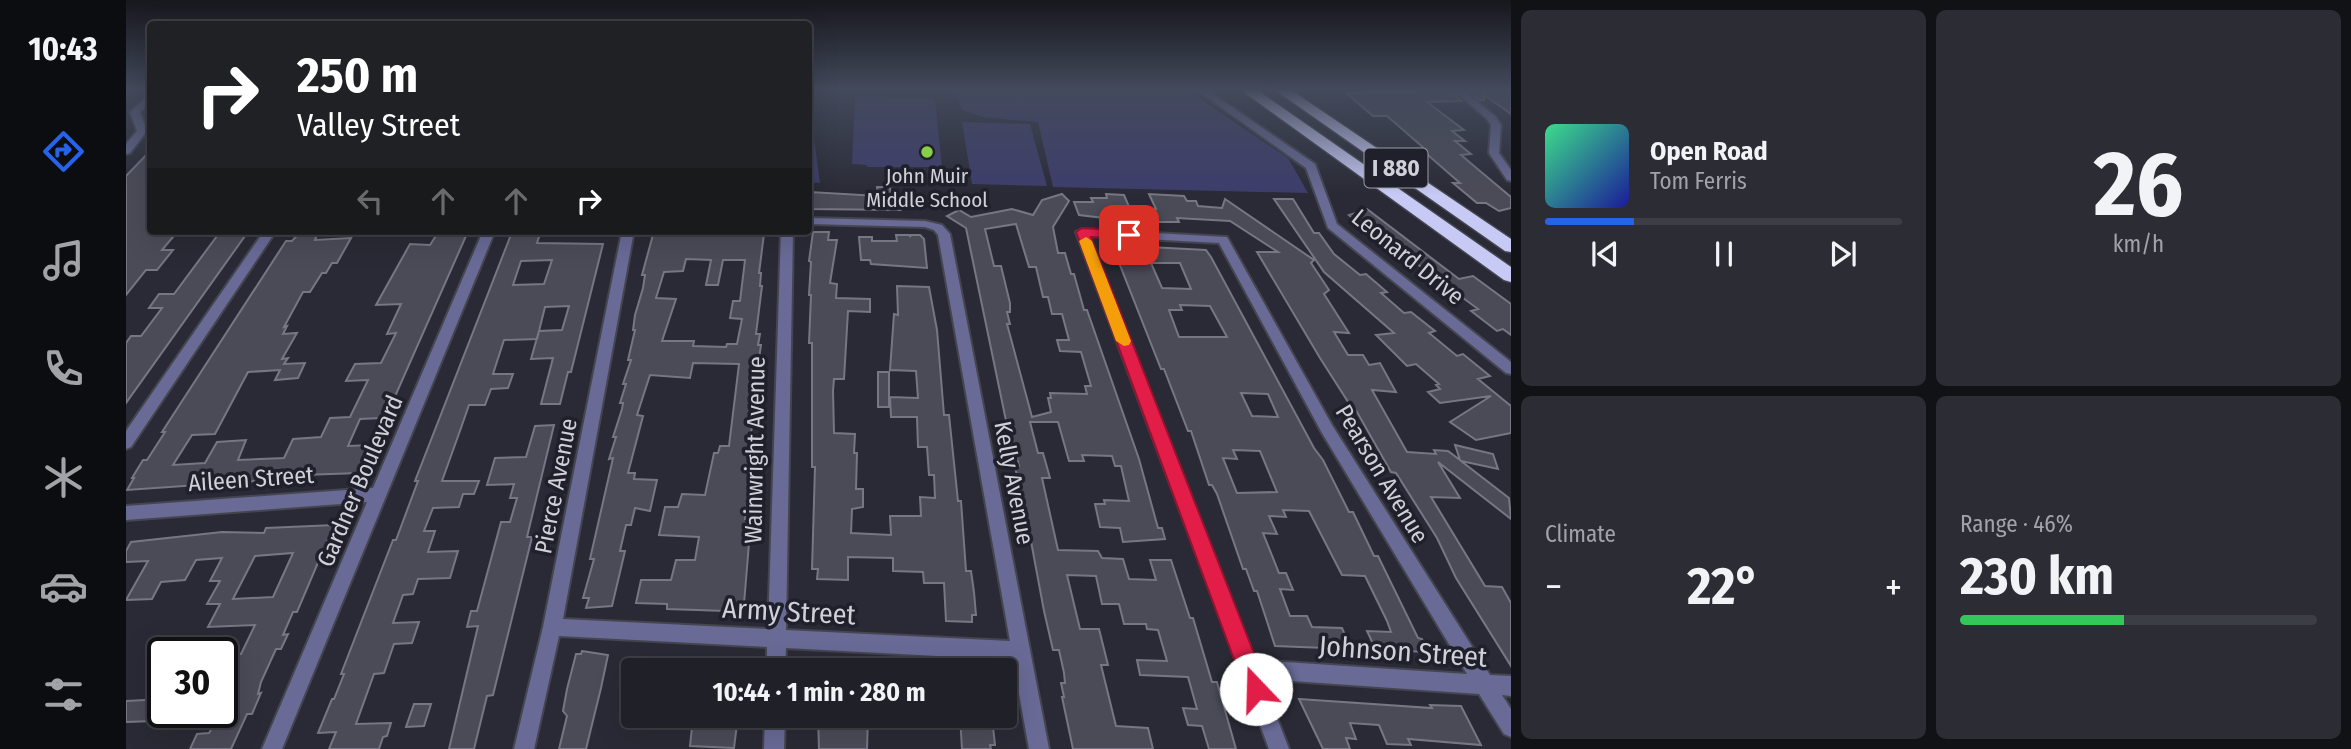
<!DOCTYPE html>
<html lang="en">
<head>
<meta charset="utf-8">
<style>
	body { margin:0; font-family:"Fira Sans Condensed",sans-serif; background:#2c2d34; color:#f1f3f6; height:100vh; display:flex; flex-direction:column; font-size:26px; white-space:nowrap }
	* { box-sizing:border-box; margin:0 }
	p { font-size:23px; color:#a1a3a8 }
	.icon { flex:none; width:38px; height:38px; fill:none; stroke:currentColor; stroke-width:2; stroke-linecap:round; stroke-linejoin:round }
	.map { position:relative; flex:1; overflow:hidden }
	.sheet { display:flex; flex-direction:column; gap:10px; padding:10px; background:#111216; width:840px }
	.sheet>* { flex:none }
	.top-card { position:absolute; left:21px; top:21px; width:665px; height:214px; border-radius:7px; box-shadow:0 7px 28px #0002,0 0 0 2px #3c3e45; background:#202124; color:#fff; overflow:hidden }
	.speed { position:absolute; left:21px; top:637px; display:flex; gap:14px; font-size:35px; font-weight:700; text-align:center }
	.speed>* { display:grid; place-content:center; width:91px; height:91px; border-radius:50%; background:#1f2028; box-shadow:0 7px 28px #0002,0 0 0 2px #3c3e45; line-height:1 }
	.speed .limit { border:4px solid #111; border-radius:10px; background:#fff; color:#111 }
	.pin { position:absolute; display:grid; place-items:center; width:60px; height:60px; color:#fff; margin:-30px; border-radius:14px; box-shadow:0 4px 10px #0006 }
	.me { position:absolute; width:77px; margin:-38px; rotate:339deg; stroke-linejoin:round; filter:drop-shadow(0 0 5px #0008) }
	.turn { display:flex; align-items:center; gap:24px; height:147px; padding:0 35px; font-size:32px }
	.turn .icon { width:91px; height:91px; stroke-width:2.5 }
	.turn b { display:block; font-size:49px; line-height:60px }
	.lanes { display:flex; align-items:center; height:66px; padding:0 35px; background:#0003; justify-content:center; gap:35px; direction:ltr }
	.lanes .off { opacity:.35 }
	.big { font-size:52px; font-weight:700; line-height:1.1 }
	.sheet .widget { flex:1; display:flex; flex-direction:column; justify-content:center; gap:10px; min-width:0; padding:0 24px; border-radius:10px; background:#2c2d34 }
	.sheet .dial { align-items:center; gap:0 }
	.dial b { font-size:91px; line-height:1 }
	.song { display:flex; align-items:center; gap:21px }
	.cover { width:84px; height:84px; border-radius:10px; background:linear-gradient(135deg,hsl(150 70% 55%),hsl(240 70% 35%)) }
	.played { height:7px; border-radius:4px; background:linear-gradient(90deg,#2563eb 25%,#3c3e45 25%) }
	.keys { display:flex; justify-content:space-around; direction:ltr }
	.heat { display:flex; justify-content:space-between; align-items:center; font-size:38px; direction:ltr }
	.charge { height:10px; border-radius:5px; background:linear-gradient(90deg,#34c759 46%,#3c3e45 0) }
	.sheet .tiles { flex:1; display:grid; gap:10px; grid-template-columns:repeat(2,1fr) }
	.trip { position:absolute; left:495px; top:658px; width:396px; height:70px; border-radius:7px; background:#1f2028; box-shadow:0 7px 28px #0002,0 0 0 2px #3c3e45; font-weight:700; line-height:70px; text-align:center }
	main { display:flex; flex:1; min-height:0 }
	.tabs { display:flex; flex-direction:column; width:126px; justify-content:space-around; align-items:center; background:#0c0d10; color:#a1a3a8 }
	.tabs .icon { width:49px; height:49px }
	.tabs .selected { color:#2563eb }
	.tabs b { font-size:32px; color:#f1f3f6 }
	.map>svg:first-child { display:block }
	.green { fill:#3d3d6c }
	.building { fill:#4a4b57; stroke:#767784; stroke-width:2; fill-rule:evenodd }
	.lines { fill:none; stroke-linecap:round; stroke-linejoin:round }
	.minor-casing { stroke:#44454f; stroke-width:4 }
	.highway-casing { stroke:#44454f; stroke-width:3 }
	.minor { fill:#696a96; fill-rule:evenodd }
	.highway { fill:#c8caf6; fill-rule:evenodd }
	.route { fill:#e11d48; stroke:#92132f; stroke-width:2 }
	.slow { fill:#f59e0b }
	.poi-dot { fill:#88cf49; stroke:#1f202b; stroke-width:2.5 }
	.labels { text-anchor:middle; stroke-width:7; stroke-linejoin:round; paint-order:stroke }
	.far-poi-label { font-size:21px; fill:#d0d1d8; stroke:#1f202b }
	.shield { fill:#1f202b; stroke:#9b9ca4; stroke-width:2 }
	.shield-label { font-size:23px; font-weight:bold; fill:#d0d1d8 }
	.street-label { font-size:24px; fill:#d0d1d8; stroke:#1f202b }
	.near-street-label { font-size:28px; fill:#d0d1d8; stroke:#1f202b }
</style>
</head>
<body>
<main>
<nav class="tabs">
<b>10:43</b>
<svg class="icon selected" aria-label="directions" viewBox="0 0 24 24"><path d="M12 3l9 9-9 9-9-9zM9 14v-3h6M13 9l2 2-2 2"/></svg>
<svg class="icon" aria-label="music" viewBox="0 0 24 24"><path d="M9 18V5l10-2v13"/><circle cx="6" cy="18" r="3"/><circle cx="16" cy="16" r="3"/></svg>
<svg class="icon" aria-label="phone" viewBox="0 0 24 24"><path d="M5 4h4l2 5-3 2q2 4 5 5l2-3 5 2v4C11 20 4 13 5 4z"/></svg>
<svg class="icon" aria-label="climate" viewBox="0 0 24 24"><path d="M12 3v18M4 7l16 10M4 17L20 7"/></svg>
<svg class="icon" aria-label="car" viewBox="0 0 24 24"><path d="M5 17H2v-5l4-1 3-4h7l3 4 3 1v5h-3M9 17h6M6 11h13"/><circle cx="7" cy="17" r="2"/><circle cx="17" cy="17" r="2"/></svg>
<svg class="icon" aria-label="filters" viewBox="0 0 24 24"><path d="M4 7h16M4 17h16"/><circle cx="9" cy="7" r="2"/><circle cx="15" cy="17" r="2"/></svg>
</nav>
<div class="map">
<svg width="1385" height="749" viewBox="0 0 1385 749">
	<rect width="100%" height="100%" fill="#292a35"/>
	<path class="green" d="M828,90H1061L1162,158L1182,193L927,187L912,122L856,117L836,110Z
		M742,96L809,99L816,167H741V165L726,164L729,97Z
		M683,101L694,183L683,182Z
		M836,122L904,124L921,186L846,184Z"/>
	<path class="building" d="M1324,90L1335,101L1301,102L1338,130L1326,131L1339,141H1329L1345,154L1335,155L1385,197V208L1373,211L1360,203H1351L1327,183H1334L1295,149H1299L1261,116H1247L1220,93Z
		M1341,90H1385V114L1358,95V100H1353Z
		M24,151V231H52L36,250H47L31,270H20L0,295V176Z
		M751,187H764L765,197H774L775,210L682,209L684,192L752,196Z
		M936,194L943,201L927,227L932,253H939L945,274H948L958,310H961L1013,459L1032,528H1036L1039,539L997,542L994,528L974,527L969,504H979L978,500L1003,501L995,466H989L986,456L956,455L958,461H943L932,422H904L912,453H917L924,478H916L932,550L972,551L976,558L997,559L1003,579L1030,580L1024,560H1045L1064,618H1067L1086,682H1091L1110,749H1083L1076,726L1062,725L1057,708L1071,709L1062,677L1014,675L1011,660L1041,661L1032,630L1021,629L1020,624H998L993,604H976L970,576L941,575L954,629H973L982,665H975L990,726L1022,728L1027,749H947L936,697H938L935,683H939L938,673L933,650H927L918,611L896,493L889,468L893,466L887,440H884L840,228L821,216L833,210L845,217L886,209L907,215L916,200ZM890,224L903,267H910L917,297H922L926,314H936L943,340H931L934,351L955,352L965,386H959L961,394L924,393L925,398H922L925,412L906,417L881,324H884L881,312H884V303L875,266H868L859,229Z
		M980,194L998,195L1004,209H1030L1023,194L1058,196L1061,201H1070L1072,206L1096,208L1099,199L1188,260L1185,263L1203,290L1198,294L1223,333L1208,332L1222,355H1237L1243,365L1254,363L1270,392L1246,390L1281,452L1310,454L1308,450L1322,451L1334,460L1329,445L1367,454L1372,469L1335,461L1383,498L1385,519L1312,462L1334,498L1305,497L1359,586L1376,587L1385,603V666L1330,578L1311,538L1270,473L1265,472L1227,405H1224L1194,358L1131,252H1152L1104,221L1051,218L1053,222H1012L953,215L948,202H967L965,198H981Z
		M1148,199H1167L1188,233H1193L1208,254L1234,275L1240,274L1261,292L1255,293L1278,313L1285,312L1309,331L1303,333L1331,356L1337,354L1364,376L1352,379L1385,406V433L1350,440L1324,422L1365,396L1314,403L1302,392L1314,389L1310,385L1313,384L1290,364L1281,366L1250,335L1268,333L1198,272Z
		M1241,209L1333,279L1347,276L1385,304V335L1377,329L1371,331L1345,311L1352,309L1325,289L1319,291L1296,273L1302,272L1275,252L1270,253L1223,215Z
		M175,231H190L187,235H191L189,240L225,238L211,263H206L200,273H196L184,292H177L158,327L161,326L157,334L171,333L156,359L162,358L158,364L179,363L172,378L149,380L154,370L122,372L89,434L66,435L47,465L79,463L91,442L120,440L112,460L158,458L167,439L195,437L204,418L224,417L242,380L220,381L229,364L255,363L270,333L261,334L275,304L250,305L284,244L304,245L313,231H329L325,236H340L263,410H260L256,418L234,419L222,446L246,445L233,473L148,476L146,480L1,490L8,478H6L17,460H21L39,432H36L160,241H166Z
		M415,231L411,243L477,244L445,372H442L434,404H415L427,358L405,359L413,331L436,330L443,306L419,307L411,339L378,340L367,374H387L382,388L365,389L359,405H343L335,428L316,481H353L348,494H337L333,507L307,508L298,531H309L302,552L332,551L324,578L292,579L287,594L277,595L267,623L293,622L286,643L268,644L258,673L248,674L230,724L265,723L261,736L257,737L253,749H203L210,732L192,733L206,699H208L218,674H215L267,540H270L292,481H289L386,232ZM426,260L418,284L387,285L395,261Z
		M528,231H636L638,234L633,273H635L634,286H636L630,334H634L632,345H635L627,399H630L625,433H628L625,455H628L619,519H625L617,616L599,615L600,611L541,609V604L510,603L515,580H545L550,560H569L573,537L533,535L539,507H552L556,494L579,495L588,453H592L594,446H603L613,364L567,363L564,378L524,375L511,415L517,416L502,473H509L508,479L531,480L524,511L509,508L505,525H500L494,551H499L486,606L460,608L463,598H457L468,559H464L485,467L487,458L483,459L490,437H487L496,409L497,403H494L500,384H497L505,360H502L509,330H507L509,315L517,288L519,275H516ZM560,259L585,260L580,285H592L597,260H619L614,301H607L604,318L616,319L611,344H601L600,347L567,346L568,341H536L550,299L530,298L538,272L557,271Z
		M94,232H114L111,236H119L0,403V343L5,336H15L36,308H23L33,294H48Z
		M687,232H703L702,240H711L704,283L711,284L710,298L744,299V312L722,311L718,379H708L707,391L708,433L729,434L728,453H731L730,489H737V507L726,509L725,533L765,535L764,516H795L794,497L809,498L808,475H803L801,447H792L791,417H765L764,397L792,398L790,371L764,370L768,314L772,315L771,286L803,287L811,330L818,415H823L832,501H835L840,571H845L848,592L850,615H846V622L820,621L818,583H798L797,572L767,571V558L722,557V580L691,579L692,569H686L689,467H686V343H683L685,295H683L685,262L683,261Z
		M770,235H784V237L785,235H794L798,239L801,268L745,264L744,260H735L733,237H746V241H771Z
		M1003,246L1080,250L1085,257L1188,448L1197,460L1223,512H1227L1248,556H1252L1292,638L1296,639L1303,652L1250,650L1241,631L1265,632L1261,621L1239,576L1216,575L1183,511L1157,510L1160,517L1143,516L1151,534L1137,533L1153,573H1160L1167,590L1154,589L1164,616H1181L1186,627L1216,628L1225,649L1149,646L1131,591H1128L1120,569H1117L1091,494L1086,485H1083L1065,431H1062L1038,369H1035L988,250H1004ZM1025,263H1054L1065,289L1036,288ZM1054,305L1084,306L1101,337H1053L1043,310H1056ZM1115,393L1142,394L1152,417L1126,416ZM1107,450L1134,451L1151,492L1111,493L1097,458L1111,459Z
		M752,372H763V407H752Z
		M428,425L401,537H406L367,695L361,696L348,749H323L352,626L341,627L345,611H351L375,522H384L391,498H384L388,484L361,485L369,458L400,457L409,426Z
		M208,525L171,612H167L157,635L162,634L155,649H150L135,682L132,694L135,693L126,714H121L105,749H64L71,734L83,733L96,712V655L115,654L129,625L82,627L94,604H81L94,581H84L96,558L70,560L59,580L35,582L26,599L0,600L22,561L0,562V551L5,542L96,532L138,533L140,528ZM167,553L147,597L107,599L129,556Z
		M456,651L482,655L475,688L460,749H433L441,716L437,711L441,689L450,654H455Z
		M583,657L618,658L616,670H581Z
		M37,699L27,721L0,722V701Z
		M1173,699L1306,708L1304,705L1335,706L1355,745L1282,739L1285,745L1261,744L1253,725L1224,723L1230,739L1220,738L1224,749H1197Z
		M288,704H305L298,726L280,727Z
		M580,716H612L608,748L564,746L566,727H579Z
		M692,716H742L741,749H693Z
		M834,716H860L861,726L867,727L869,745H864L865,749H836Z"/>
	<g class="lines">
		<g class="minor-casing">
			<path id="minor" d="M1071,90H1081L1189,164L1211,224L1385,362V374L1380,373L1202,228L1180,168Z
				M1327,90H1337L1370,117L1375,125L1373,153L1385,170V181L1381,180L1363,153L1365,125L1361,119Z
				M24,94V102L14,112L21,131L4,153L0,154V144L11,131L4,112Z
				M682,218L799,221L816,225L824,234L923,749H903L887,660L660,648L659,670H641V647L433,636L408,749H388L417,627L496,231H508L437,619L642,629L655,231H667L660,630L884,641L812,235L808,230L799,227L682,224Z
				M956,229L1101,237L1206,425L1364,675L1385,676V696L1376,695L1385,709V737L1378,734L1353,694L1136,679L1163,749H1143L950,232ZM963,236L1093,243L1196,433L1341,674L1128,660Z
				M138,231H150L5,447L0,449V431Z
				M357,231H369L156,749H136L241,502L0,520V506L247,488Z
				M639,716H659L658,749H638Z"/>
		</g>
		<g class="highway-casing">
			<path id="highway" d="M1115,90H1131L1385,267V282L1378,280Z
				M1149,90H1165L1385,239V252L1379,251Z"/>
		</g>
		<use href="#minor" class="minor"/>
		<use href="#highway" class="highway"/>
	</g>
	<linearGradient id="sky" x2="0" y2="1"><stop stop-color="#17171d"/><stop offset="0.46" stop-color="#434a5c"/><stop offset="1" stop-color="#434a5c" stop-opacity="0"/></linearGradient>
	<rect width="1385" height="195" fill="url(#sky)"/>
	<path class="route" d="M956,228L1003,231L1010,235L1003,239L965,237L1142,689L1138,697L1130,700L1123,697L1119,689L950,232Z"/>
	<path class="slow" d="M960,237L966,241L1005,341L1003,345L998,346L990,341L953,241Z"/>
	<circle class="poi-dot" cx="801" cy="152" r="7"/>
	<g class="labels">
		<g class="far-poi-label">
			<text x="801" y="183">John Muir<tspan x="801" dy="24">Middle School</tspan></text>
		</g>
		<rect class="shield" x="1238.5" y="148.5" width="63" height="39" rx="5"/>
		<g class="shield-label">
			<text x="1270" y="176">I 880</text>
		</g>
		<g class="street-label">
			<text transform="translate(1282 257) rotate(39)" y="8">Leonard Drive</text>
			<text transform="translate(629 450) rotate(-89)" y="8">Wainwright Avenue</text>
			<text transform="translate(1256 474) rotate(59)" y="8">Pearson Avenue</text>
			<text transform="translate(125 479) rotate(-4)" y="8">Aileen Street</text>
			<text transform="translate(234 481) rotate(-67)" y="8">Gardner Boulevard</text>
			<text transform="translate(888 483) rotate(79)" y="8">Kelly Avenue</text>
			<text transform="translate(430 486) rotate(-79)" y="8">Pierce Avenue</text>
		</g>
		<g class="near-street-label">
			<text transform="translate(663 611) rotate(3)" y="10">Army Street</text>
			<text transform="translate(1277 651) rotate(4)" y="10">Johnson Street</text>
		</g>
	</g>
</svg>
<div class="speed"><div class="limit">30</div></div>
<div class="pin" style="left:1003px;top:235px;background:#d93025"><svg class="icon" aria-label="arrive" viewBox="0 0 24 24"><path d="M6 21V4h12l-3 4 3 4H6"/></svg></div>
<svg class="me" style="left:1130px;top:689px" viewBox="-20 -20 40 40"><circle r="19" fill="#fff"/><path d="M0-13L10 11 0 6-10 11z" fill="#e11d48"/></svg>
<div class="trip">10:44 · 1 min · 280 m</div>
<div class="top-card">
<div class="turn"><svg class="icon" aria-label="right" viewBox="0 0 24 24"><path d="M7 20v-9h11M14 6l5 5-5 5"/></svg><div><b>250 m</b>Valley Street</div></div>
<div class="lanes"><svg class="icon off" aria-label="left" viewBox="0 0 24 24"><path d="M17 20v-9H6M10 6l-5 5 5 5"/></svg><svg class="icon off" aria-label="ahead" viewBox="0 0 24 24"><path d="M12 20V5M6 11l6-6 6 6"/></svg><svg class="icon off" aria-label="ahead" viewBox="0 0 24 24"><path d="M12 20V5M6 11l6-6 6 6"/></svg><svg class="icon" aria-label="right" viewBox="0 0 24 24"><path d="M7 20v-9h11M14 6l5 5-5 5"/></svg></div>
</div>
</div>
<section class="sheet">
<div class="tiles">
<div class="widget">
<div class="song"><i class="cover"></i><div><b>Open Road</b><p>Tom Ferris</p></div></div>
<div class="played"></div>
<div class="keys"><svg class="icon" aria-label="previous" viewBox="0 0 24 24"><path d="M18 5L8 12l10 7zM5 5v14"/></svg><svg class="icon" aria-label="pause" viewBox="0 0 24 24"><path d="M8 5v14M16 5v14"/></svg><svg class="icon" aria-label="next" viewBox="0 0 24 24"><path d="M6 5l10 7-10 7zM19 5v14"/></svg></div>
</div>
<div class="widget dial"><b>26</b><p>km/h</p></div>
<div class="widget"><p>Climate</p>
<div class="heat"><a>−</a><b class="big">22°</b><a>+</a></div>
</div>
<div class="widget"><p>Range · 46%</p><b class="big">230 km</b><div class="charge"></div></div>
</div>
</section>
</main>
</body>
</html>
